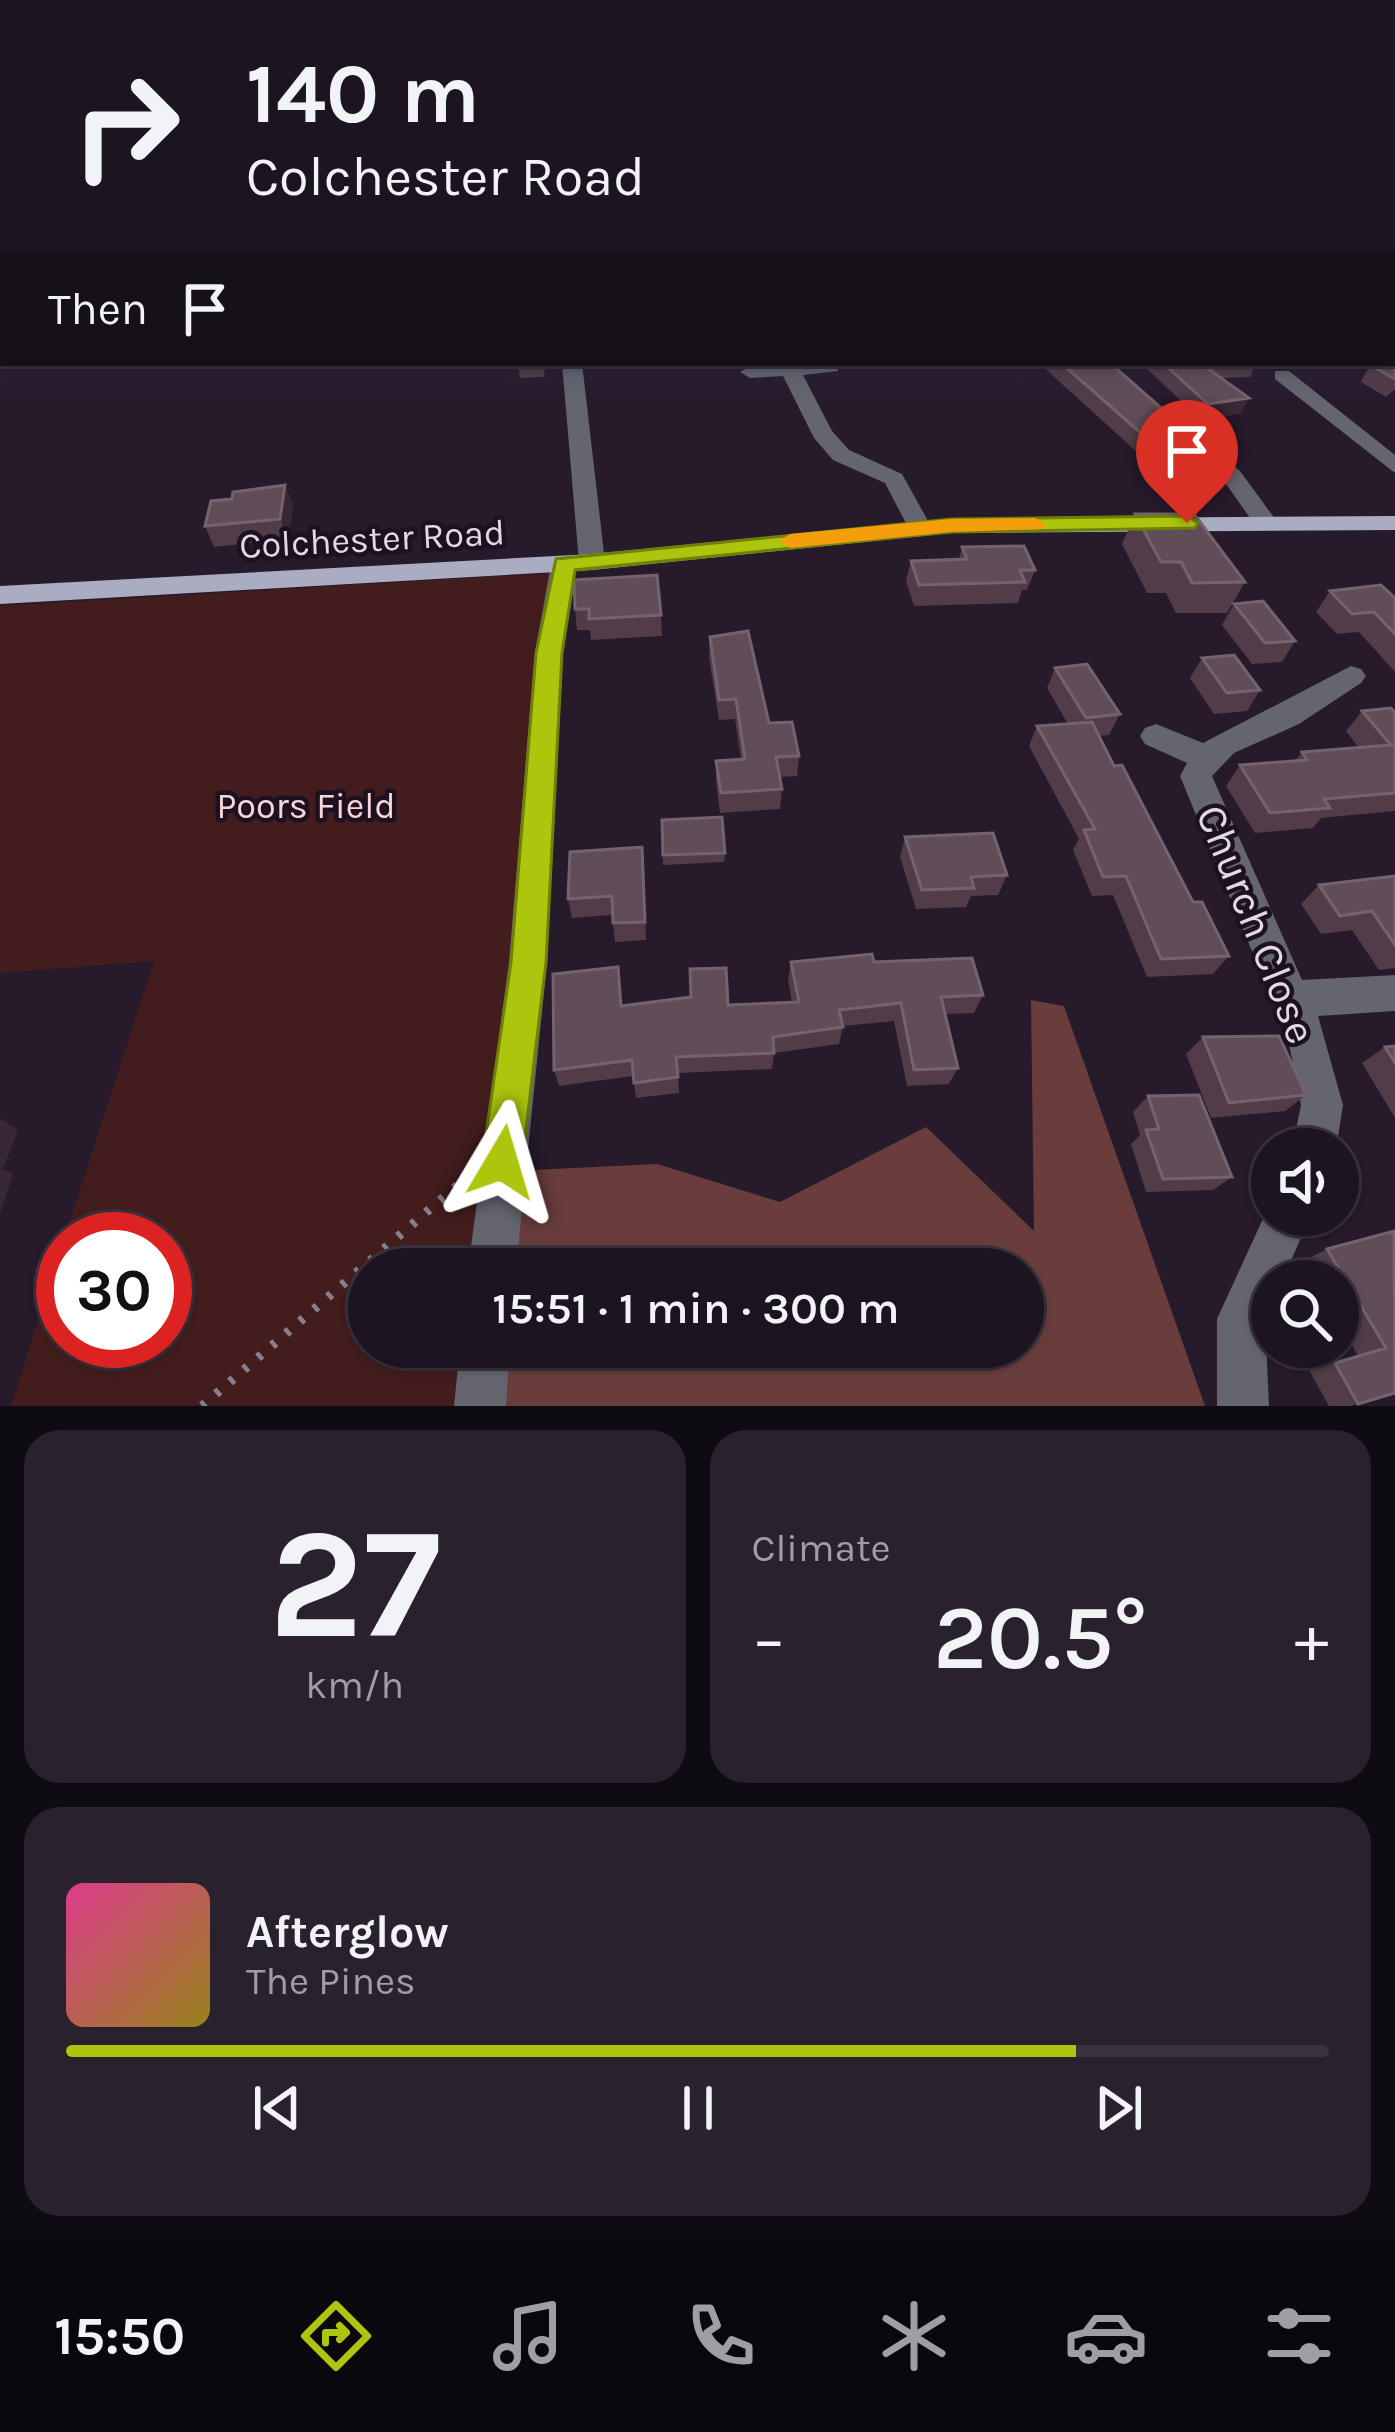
<!DOCTYPE html>
<html lang="en">
<head>
<meta charset="utf-8">
<style>
	body { margin:0; font-family:Karla,sans-serif; background:#29212d; color:#f1f3f6; height:100vh; display:flex; flex-direction:column; font-size:45px; white-space:nowrap }
	* { box-sizing:border-box; margin:0 }
	p { font-size:39px; color:#a09ea5 }
	.icon { flex:none; width:66px; height:66px; fill:none; stroke:currentColor; stroke-width:2; stroke-linecap:round; stroke-linejoin:round }
	.map { position:relative; height:1406px; overflow:hidden }
	.drawer { display:flex; flex-direction:column; gap:24px; padding:24px; background:#0f0b12; flex:1 }
	.drawer>* { flex:none }
	.banner { position:absolute; left:0px; top:0px; width:1395px; height:366px; box-shadow:0 3px 9px #0004,0 0 0 3px #3a333e; background:#1c1420; color:#f1f3f6; overflow:hidden }
	.fabs { position:absolute; left:1251px; top:1128px; display:grid; gap:24px }
	.fabs a { display:grid; place-items:center; width:108px; height:108px; border-radius:50%; background:#1c1420; box-shadow:0 3px 9px #0004,0 0 0 3px #3a333e; font-size:60px }
	.speed { position:absolute; left:36px; top:1212px; display:flex; gap:24px; font-size:60px; font-weight:700; text-align:center }
	.speed>* { display:grid; place-content:center; width:156px; height:156px; border-radius:50%; background:#1c1420; box-shadow:0 3px 9px #0004,0 0 0 3px #3a333e; line-height:1 }
	.speed .limit { border:18px solid #d22; background:#fff; color:#111 }
	.pin { position:absolute; display:grid; place-items:center; width:102px; height:102px; color:#fff; margin:-123px -51px; border-radius:50% 50% 50% 0; rotate:-45deg; box-shadow:0 0 12px #0007 }
	.pin .icon { rotate:45deg }
	.me { position:absolute; width:132px; margin:-66px; rotate:7deg; stroke-linejoin:round; filter:drop-shadow(0 0 9px #0008) }
	.turn { display:flex; align-items:center; gap:42px; height:252px; padding:0 48px; font-size:54px }
	.turn .icon { width:156px; height:156px; stroke-width:2.5 }
	.turn b { display:block; font-size:84px; line-height:102px }
	.then { display:flex; align-items:center; height:114px; padding:0 48px; background:#0003; gap:24px; font-size:45px }
	.big { font-size:90px; font-weight:600; line-height:1.1 }
	.drawer .widget { flex:1; display:flex; flex-direction:column; justify-content:center; gap:18px; min-width:0; padding:0 42px; border-radius:36px; background:#29212d }
	.drawer .dial { align-items:center; gap:0 }
	.dial b { font-size:156px; line-height:1 }
	.song { display:flex; align-items:center; gap:36px }
	.cover { width:144px; height:144px; border-radius:18px; background:linear-gradient(135deg,hsl(330 70% 55%),hsl(50 70% 35%)) }
	.played { height:12px; border-radius:6px; background:linear-gradient(90deg,#adc60d 80%,#3a333e 80%) }
	.keys { display:flex; justify-content:space-around; direction:ltr }
	.heat { display:flex; justify-content:space-between; align-items:center; font-size:66px; direction:ltr }
	.drawer .tiles { flex:1; display:grid; gap:24px; grid-template-columns:1fr 1fr }
	.widget:last-child { grid-column:span 2 }
	.trip { position:absolute; left:348px; top:1248px; width:696px; height:120px; border-radius:60px; background:#1c1420; box-shadow:0 3px 9px #0004,0 0 0 3px #3a333e; font-weight:600; line-height:120px; text-align:center }
	.dock { display:flex; height:192px; justify-content:space-around; align-items:center; background:#0b080d; color:#a09ea5 }
	.dock .icon { width:84px; height:84px }
	.dock .on { color:#adc60d }
	.dock b { font-size:54px; color:#f1f3f6 }
	.map>svg:first-child { display:block }
	.green { fill:#431d1e }
	.forest { fill:#6a3d3d }
	.lines { fill:none; stroke-linecap:round; stroke-linejoin:round }
	.path { stroke:#887e8d; stroke-width:9; stroke-dasharray:4.5 14; stroke-linecap:butt }
	.minor { fill:#64656f; fill-rule:evenodd }
	.major { fill:#aaacc2; fill-rule:evenodd }
	.wall { fill:#513c47 }
	.shaded-wall { fill:#392735 }
	.building { fill:#604d58; stroke:#74636e; stroke-width:3 }
	.route { fill:#adc60d; stroke:#708108; stroke-width:3 }
	.slow { fill:#f59e0b }
	.labels { text-anchor:middle; stroke-width:9; stroke-linejoin:round; paint-order:stroke }
	.street-label { font-size:36px; fill:#e1d9e5; stroke:#1c1021 }
	.park-label { font-size:36px; fill:#f7d6d5; stroke:#1c1021 }
	.near-street-label { font-size:42px; fill:#e1d9e5; stroke:#1c1021 }
</style>
</head>
<body>
<div class="map">
<svg width="1395" height="1406" viewBox="0 0 1395 1406">
	<rect width="100%" height="100%" fill="#261a2b"/>
	<path class="green" d="M552,573L482,1269H369V1347H476L470,1406H11L63,1243V1341H165V1239H64L154,961L0,973V606Z"/>
	<path class="forest" d="M1031,1000L1064,1006L1205,1406H493L497,1347H1023V1269H505L532,1170L657,1164L780,1202L926,1127L1034,1231Z"/>
	<g class="lines">
		<path class="path" d="M202,1406L467,1177"/>
		<path class="minor" d="M562,363H582L605,562L592,570L579,562Z
			M838,363V371L803,375L832,431L849,450L902,474L932,528L929,533H911L885,483L833,460L814,438L783,376L750,378L740,372L750,366Z
			M1275,371H1289L1395,455V473L1275,379Z
			M1168,413L1240,471L1278,523L1275,528H1257L1224,481L1160,424V414Z
			M564,556L577,564L563,653L547,962L516,1269H468L509,962L535,653L551,564Z
			M1351,666L1361,669L1366,676L1361,683L1299,724L1234,753L1212,776L1302,980L1395,975V1011L1318,1016L1343,1105L1336,1149H1292L1301,1105L1288,1039L1180,776L1187,763L1145,744L1140,736L1145,728L1156,724L1203,743Z
			M1272,1199V1215H1311L1282,1281H1272V1305L1265,1320L1269,1406H1217V1319Z
			M460,1347H510L506,1406H454Z"/>
		<path class="major" d="M1395,516V530L951,533L592,570L0,604V586L592,554L951,519Z"/>
	</g>
	<path class="wall" d="M1395,286V325L1392,323V287Z
		M1395,343V389L1386,397L1361,382L1370,365Z
		M518,363H545L544,377L520,378Z
		M1039,363H1110L1205,456L1198,473L1161,474Z
		M1141,363H1256L1250,377L1222,378L1249,398L1241,413L1201,420Z
		M285,485L293,506L288,539L214,547L205,526L232,499Z
		M1135,514L1245,582L1227,613H1176L1166,593H1147L1122,544Z
		M962,547L1035,570L1027,590H1022L1018,603L914,606L906,581L911,561L959,559Z
		M574,580L661,615L662,636L591,640L590,630H577L575,609Z
		M1330,591L1395,598V672L1359,632L1337,634L1316,612Z
		M1234,604L1295,641L1282,662L1252,664L1222,625Z
		M710,637L769,723L799,756L797,776L780,777L782,789L780,809L720,813L716,781V761L741,759L735,719L719,720L709,658Z
		M1202,658L1260,690L1247,711L1214,714L1190,678Z
		M1055,668L1120,714L1109,735L1099,736L1193,902L1229,956L1213,974L1147,977L1113,895L1092,896L1073,850L1079,839L1029,746L1037,726L1068,724L1047,688Z
		M1362,711L1395,713V811L1321,818L1313,828L1255,833L1226,786L1240,765L1295,761L1302,752L1359,748L1346,731Z
		M905,837L1007,875L998,895L971,896L966,907L916,909L900,857Z
		M725,853L724,862L663,865V855Z
		M644,867L646,940L615,942L612,915L572,918L568,899Z
		M1395,876V968L1379,970L1352,930L1321,934L1301,904L1319,885Z
		M791,962H874L983,995L974,1013L945,1014L958,1068L949,1084L907,1086L894,1021L843,1026L839,1044L774,1053L772,1069L678,1073L679,1093L636,1098L633,1076L559,1086L554,1070L618,967L622,1006L728,1005L792,1002L788,980Z
		M1203,1037L1306,1095L1285,1111L1211,1118L1186,1054Z
		M1395,1046V1118L1362,1063L1385,1047Z
		M1148,1096L1232,1177L1213,1190L1146,1192L1131,1144L1140,1135L1133,1112Z
		M1394,1231L1395,1393L1350,1406H1329L1309,1370L1358,1356L1338,1321V1281H1315L1303,1261L1327,1249Z"/>
	<path class="shaded-wall" d="M1249,398L1241,413L1201,420L1208,404Z
		M285,485L293,506L288,539L280,519Z
		M0,1118L18,1130L3,1169L13,1174L0,1213Z"/>
	<path class="building" d="M1395,343V379L1370,365L1392,363V346Z
		M1061,363H1110L1184,428L1205,456L1168,457Z
		M1163,363H1231L1203,365L1249,398L1208,404Z
		M285,485L280,519L205,526L211,501L232,499L233,492Z
		M1135,514H1194L1245,582L1192,583L1181,562H1161Z
		M1024,546L1035,570H1020L1025,582L919,585L911,561L967,559L962,547Z
		M657,575L661,615L589,619V609H575L574,580Z
		M1381,585L1395,598V634L1374,612L1352,614L1330,591Z
		M1263,601L1295,641L1265,643L1234,604Z
		M748,631L769,723L792,722L799,756L776,757L782,789L721,793L716,761L745,759L736,699L719,700L710,637Z
		M1234,655L1260,690L1227,693L1202,658Z
		M1087,664L1120,714L1086,718L1055,668Z
		M1391,708L1395,713V793L1324,799L1330,808L1270,813L1240,765L1307,760L1302,752L1391,745L1362,711Z
		M1092,722L1114,766L1122,765L1193,902H1202L1229,956L1161,959L1126,876L1103,877L1084,830L1095,829L1037,726Z
		M722,817L725,853L663,855L662,820Z
		M993,833L1007,875L971,877L974,888L922,890L905,837Z
		M642,847L645,922L613,923L612,896L568,899L570,852Z
		M1395,876V945L1372,911L1340,916L1319,885Z
		M872,954L874,962L972,958L983,995L941,997L958,1068L914,1070L901,1003L839,1010L843,1027L773,1037L774,1053L676,1057L678,1077L634,1083L632,1060L554,1070L553,974L618,967L621,1006L691,997L690,969L726,968L728,1005L799,1002L791,962Z
		M1279,1036L1306,1095L1229,1103L1203,1037Z
		M1395,1046V1063L1385,1047Z
		M1199,1095L1232,1177L1163,1179L1146,1130L1159,1129L1148,1096Z
		M1394,1231L1395,1393L1358,1404L1335,1363L1386,1348L1327,1249Z"/>
	<linearGradient id="sky" x2="0" y2="1"><stop stop-color="#150e18"/><stop offset="0.51" stop-color="#413e55"/><stop offset="1" stop-color="#413e55" stop-opacity="0"/></linearGradient>
	<rect width="1395" height="401" fill="url(#sky)"/>
	<path class="route" d="M1187,516L1198,523L1195,528L951,532L575,570L562,653L546,962L522,1162L516,1177L502,1183L488,1177L482,1162L511,962L536,653L556,559L951,519Z"/>
	<path class="slow" d="M1035,518L1046,524L1043,529L951,532L790,548L779,541L790,534L951,519Z"/>
	<g class="labels">
		<g class="street-label">
			<text transform="translate(372 538) rotate(-3)" y="13">Colchester Road</text>
		</g>
		<g class="park-label">
			<text x="306" y="818">Poors Field</text>
		</g>
		<g class="near-street-label">
			<text transform="translate(1257 924) rotate(68)" y="15">Church Close</text>
		</g>
	</g>
</svg>
<div class="fabs">
<a><svg class="icon" aria-label="sound" viewBox="0 0 24 24"><path d="M4 9h4l5-4v14l-5-4H4zM17 9q2 3 0 6"/></svg></a>
<a><svg class="icon" aria-label="search" viewBox="0 0 24 24"><circle cx="10" cy="10" r="6"/><path d="M15 15l6 6"/></svg></a>
</div>
<div class="speed"><div class="limit">30</div></div>
<div class="pin" style="left:1187px;top:523px;background:#d93025"><svg class="icon" aria-label="arrive" viewBox="0 0 24 24"><path d="M6 21V4h12l-3 4 3 4H6"/></svg></div>
<svg class="me" style="left:502px;top:1162px" viewBox="-20 -20 40 40"><path d="M0-17L14 15 0 8-14 15z" fill="#adc60d" stroke="#fff" stroke-width="4"/></svg>
<div class="trip">15:51 · 1 min · 300 m</div>
<div class="banner">
<div class="turn"><svg class="icon" aria-label="right" viewBox="0 0 24 24"><path d="M7 20v-9h11M14 6l5 5-5 5"/></svg><div><b>140 m</b>Colchester Road</div></div>
<div class="then">Then<svg class="icon" aria-label="arrive" viewBox="0 0 24 24"><path d="M6 21V4h12l-3 4 3 4H6"/></svg></div>
</div>
</div>
<section class="drawer">
<div class="tiles">
<div class="widget dial"><b>27</b><p>km/h</p></div>
<div class="widget"><p>Climate</p>
<div class="heat"><a>−</a><b class="big">20.5°</b><a>+</a></div>
</div>
<div class="widget">
<div class="song"><i class="cover"></i><div><b>Afterglow</b><p>The Pines</p></div></div>
<div class="played"></div>
<div class="keys"><svg class="icon" aria-label="previous" viewBox="0 0 24 24"><path d="M18 5L8 12l10 7zM5 5v14"/></svg><svg class="icon" aria-label="pause" viewBox="0 0 24 24"><path d="M8 5v14M16 5v14"/></svg><svg class="icon" aria-label="next" viewBox="0 0 24 24"><path d="M6 5l10 7-10 7zM19 5v14"/></svg></div>
</div>
</div>
</section>
<nav class="dock">
<b>15:50</b>
<svg class="icon on" aria-label="directions" viewBox="0 0 24 24"><path d="M12 3l9 9-9 9-9-9zM9 14v-3h6M13 9l2 2-2 2"/></svg>
<svg class="icon" aria-label="music" viewBox="0 0 24 24"><path d="M9 18V5l10-2v13"/><circle cx="6" cy="18" r="3"/><circle cx="16" cy="16" r="3"/></svg>
<svg class="icon" aria-label="phone" viewBox="0 0 24 24"><path d="M5 4h4l2 5-3 2q2 4 5 5l2-3 5 2v4C11 20 4 13 5 4z"/></svg>
<svg class="icon" aria-label="climate" viewBox="0 0 24 24"><path d="M12 3v18M4 7l16 10M4 17L20 7"/></svg>
<svg class="icon" aria-label="car" viewBox="0 0 24 24"><path d="M5 17H2v-5l4-1 3-4h7l3 4 3 1v5h-3M9 17h6M6 11h13"/><circle cx="7" cy="17" r="2"/><circle cx="17" cy="17" r="2"/></svg>
<svg class="icon" aria-label="filters" viewBox="0 0 24 24"><path d="M4 7h16M4 17h16"/><circle cx="9" cy="7" r="2"/><circle cx="15" cy="17" r="2"/></svg>
</nav>
</body>
</html>
